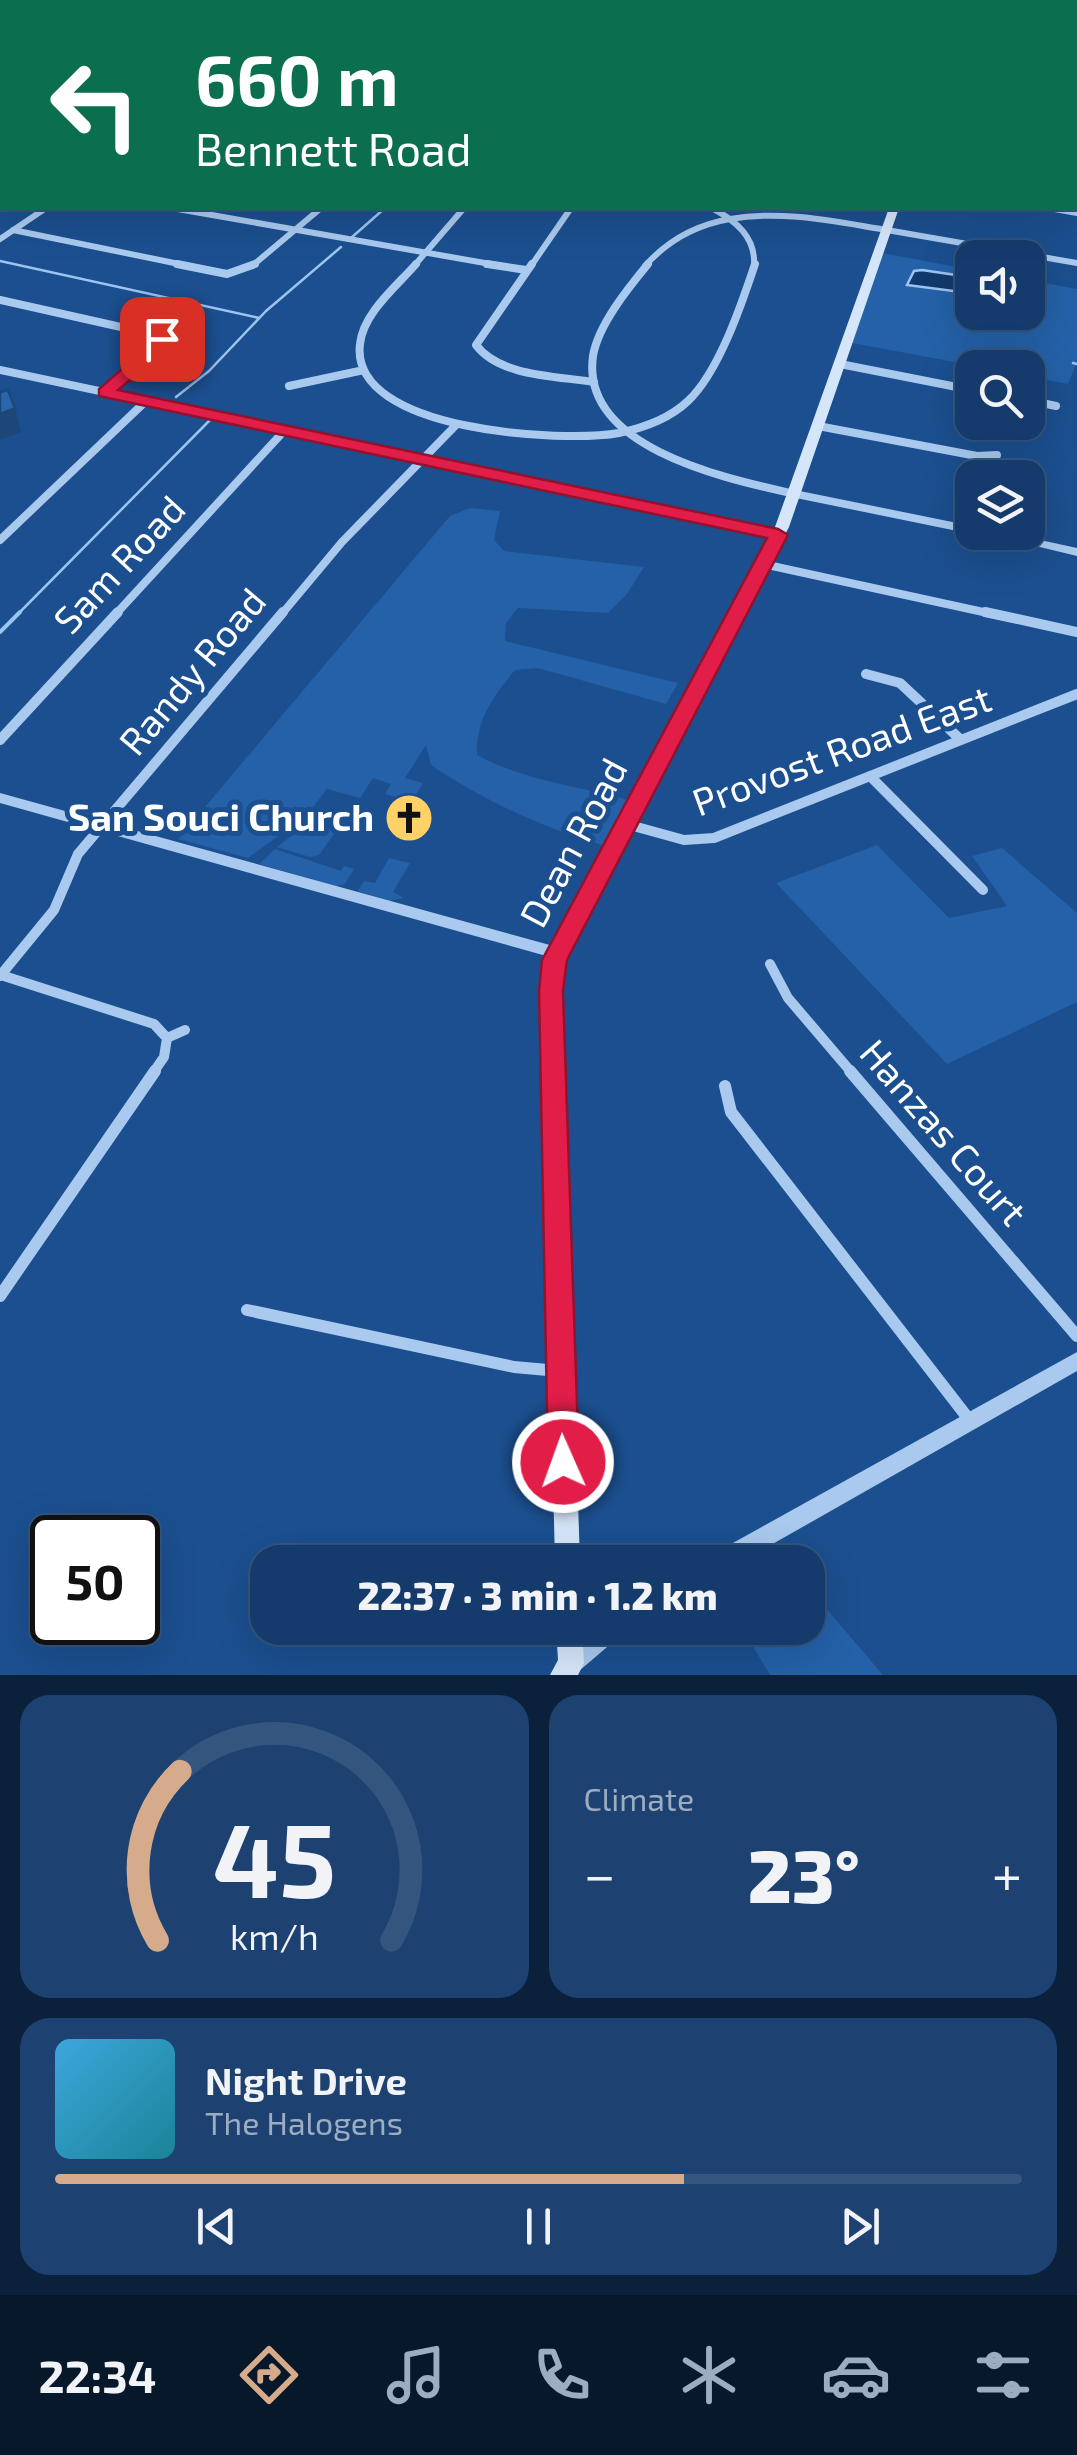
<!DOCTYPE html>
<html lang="en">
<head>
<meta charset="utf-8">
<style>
	body { margin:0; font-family:"Exo 2",sans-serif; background:#1d4271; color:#f1f3f6; height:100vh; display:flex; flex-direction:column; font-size:38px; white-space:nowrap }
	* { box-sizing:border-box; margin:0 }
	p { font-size:32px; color:#9dadc1 }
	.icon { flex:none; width:55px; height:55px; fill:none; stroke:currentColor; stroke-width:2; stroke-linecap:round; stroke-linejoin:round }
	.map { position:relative; height:1675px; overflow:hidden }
	.details { display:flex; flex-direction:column; gap:20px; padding:20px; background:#0b203b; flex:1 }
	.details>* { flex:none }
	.guide { position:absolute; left:0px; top:0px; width:1078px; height:210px; box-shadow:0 10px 40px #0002,0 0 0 2px #33557e; background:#0b6e4f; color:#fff; overflow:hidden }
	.tools { position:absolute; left:955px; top:240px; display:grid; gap:20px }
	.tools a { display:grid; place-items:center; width:90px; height:90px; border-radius:20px; background:#143b6b; box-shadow:0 10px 40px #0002,0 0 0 2px #33557e; font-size:50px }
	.speed { position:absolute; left:30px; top:1515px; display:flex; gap:20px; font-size:50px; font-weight:700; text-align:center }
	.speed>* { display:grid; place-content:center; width:130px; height:130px; border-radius:50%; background:#143b6b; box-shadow:0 10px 40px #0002,0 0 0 2px #33557e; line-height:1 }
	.speed .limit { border:5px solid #111; border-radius:15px; background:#fff; color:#111 }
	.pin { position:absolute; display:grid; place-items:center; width:85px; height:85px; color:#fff; margin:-42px; border-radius:20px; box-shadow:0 5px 15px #0006 }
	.me { position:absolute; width:110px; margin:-55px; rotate:358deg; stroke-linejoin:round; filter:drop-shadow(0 0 8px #0008) }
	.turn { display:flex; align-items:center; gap:35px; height:210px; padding:0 30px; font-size:45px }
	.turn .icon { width:130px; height:130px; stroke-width:2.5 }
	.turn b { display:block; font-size:70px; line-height:85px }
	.big { font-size:75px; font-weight:800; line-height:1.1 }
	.details .tile { flex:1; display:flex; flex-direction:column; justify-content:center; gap:15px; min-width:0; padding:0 35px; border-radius:30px; background:#1d4271 }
	.details .dial { align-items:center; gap:0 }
	.dial svg { height:260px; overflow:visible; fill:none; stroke:#33557e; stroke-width:7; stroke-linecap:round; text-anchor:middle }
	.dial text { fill:#f1f3f6; stroke:none }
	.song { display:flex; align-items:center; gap:30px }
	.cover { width:120px; height:120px; border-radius:15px; background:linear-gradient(135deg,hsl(200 70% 55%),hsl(190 70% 35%)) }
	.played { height:10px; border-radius:5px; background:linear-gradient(90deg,#d6ab8b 65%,#33557e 65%) }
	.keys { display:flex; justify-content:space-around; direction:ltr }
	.heat { display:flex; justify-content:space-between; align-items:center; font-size:55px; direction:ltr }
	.details .tiles { flex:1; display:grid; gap:20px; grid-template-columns:1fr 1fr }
	.tile:last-child { grid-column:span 2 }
	.trip { position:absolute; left:250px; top:1545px; width:575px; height:100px; border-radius:30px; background:#143b6b; box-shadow:0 10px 40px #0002,0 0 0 2px #33557e; font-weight:800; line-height:100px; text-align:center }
	.dock { display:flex; height:160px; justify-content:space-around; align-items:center; background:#08182b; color:#9dadc1 }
	.dock .icon { width:70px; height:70px }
	.dock .on { color:#d6ab8b }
	.dock b { font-size:45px; color:#f1f3f6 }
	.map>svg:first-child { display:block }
	.green { fill:#2461a8 }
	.water { fill:#123a6d; stroke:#9cc4f0; stroke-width:2.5 }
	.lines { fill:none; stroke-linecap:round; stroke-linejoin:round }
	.stream-far1 { stroke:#9cc4f0; stroke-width:2.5 }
	.stream { stroke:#9cc4f0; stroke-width:4 }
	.minor-far3 { stroke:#a9c9ee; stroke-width:6 }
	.minor-far2 { stroke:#a9c9ee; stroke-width:8 }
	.minor-far1 { stroke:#a9c9ee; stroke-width:10 }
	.minor { stroke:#a9c9ee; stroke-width:12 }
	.tertiary { fill:#a9c9ee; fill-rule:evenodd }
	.secondary { fill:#d6e6fa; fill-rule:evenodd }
	.trunk { fill:#f8faff; fill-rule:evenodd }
	.shaded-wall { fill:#1d4779 }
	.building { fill:#2a66ad; stroke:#1d4779; stroke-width:2.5 }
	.route { fill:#e11d48; stroke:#92132f; stroke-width:2.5 }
	.labels { text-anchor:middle; stroke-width:10; stroke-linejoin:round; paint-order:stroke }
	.street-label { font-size:38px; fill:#fff; stroke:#1b4f8f }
	.poi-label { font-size:38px; font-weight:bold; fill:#fff; stroke:#1b4f8f; text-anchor:end }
</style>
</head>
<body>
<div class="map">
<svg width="1077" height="1675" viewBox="0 0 1077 1675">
	<rect width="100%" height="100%" fill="#1b4f8f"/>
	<path class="green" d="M883,253L972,270V312H1028V280L1077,289V362L1068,384L1028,376V368L981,367L852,343Z
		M470,508L500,511L494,540L504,551L644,567L627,594L608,613L518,608L506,623L505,641L678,683L666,704L538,668L515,670C493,697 476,719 477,755C524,781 580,786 632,801L605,846C542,827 486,802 431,765L426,745L405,778L423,783L412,801L385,794L391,784L373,778L360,798L327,789L307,815L248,858L178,839L450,516Z
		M326,817L343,821L319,855L310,857L277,847L307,824Z
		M877,845L949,918L1007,906L972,856L1002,848L1077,913V1002L947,1064L776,883Z
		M275,849L341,871L344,866L354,869L345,884L337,886L259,864Z
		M389,858L410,863L393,892L404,898L389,901L358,891L364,881L375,883Z
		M808,1587L883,1675H770L742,1628H808Z"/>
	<path class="water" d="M922,270L969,277L972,284L961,292L907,285L914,271Z"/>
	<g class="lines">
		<path class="stream-far1" d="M351,238L385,208
			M0,261L259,318
			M1073,363L1077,364
			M176,397L209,371L266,311L341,247
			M17,615L210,420"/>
		<path class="stream" d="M0,632L20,612"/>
		<path class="minor-far3" d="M220,2L224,0
			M727,2H744
			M172,208L502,266
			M712,208C736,221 756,237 754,266
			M1049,208L1077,213
			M13,230L189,266
			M0,239L46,208
			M252,266L321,208
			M414,266L464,208
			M531,266L571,208
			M645,266C668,240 695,225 730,219C780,210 832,221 881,229C947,240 1012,252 1077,263"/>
		<path class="minor-far2" d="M177,264L227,274L255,264
			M416,264C397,286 363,313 360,344C349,432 564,443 619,433C643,428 670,418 688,401C719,372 742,303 755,264
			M487,264L526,270
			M532,264L476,345C500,377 558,376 594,382
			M648,264C629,287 598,325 593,356C580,449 729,479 795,494
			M0,300L161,336L158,347L105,392
			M840,364L972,390
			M0,370L779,535
			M289,386L364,370
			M1028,400L1056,406
			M818,426L977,456L997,455
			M0,540L146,401
			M763,564L997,615
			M115,615L284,431
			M281,615L342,542L457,424"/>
		<path class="minor-far1" d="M985,612L1077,632
			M866,674L900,683L961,740
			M0,740L118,612
			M870,776L983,890
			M626,824L684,840L714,838L1077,694
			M770,964L788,998L852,1073
			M1,975L154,1024L167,1038
			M0,976L54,910L78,854L283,612
			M167,1038L185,1030
			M153,1073L164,1057L167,1038"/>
		<path class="minor" d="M850,1071L1077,1336
			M725,1086L731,1112L971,1422
			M0,1296L155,1071
			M247,1310L514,1367L559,1371"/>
		<path class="tertiary" d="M795,490L972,526V532H976L972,534L791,497L789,494Z
			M977,532H1003L1077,548V556Z
			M0,793L557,947L563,949L565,953L563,957L557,959L0,803Z
			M1077,1352V1371L741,1562H710L713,1554Z
			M596,1628H623L620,1636L579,1671L571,1674L563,1671L560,1663L563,1655Z"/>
		<path class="secondary" d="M889,208H899L789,527L564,960L561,991L580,1562H555L541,991L546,960L775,527Z
			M556,1628H582L584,1663L578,1675H550L558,1660Z"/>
		<path class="trunk" d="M990,0H1014L1015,2H993Z
			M1075,10H1077V16H1075Z"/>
	</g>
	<path class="shaded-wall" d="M15,408L21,432L0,440V414Z"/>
	<path class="building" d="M8,390L15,408L0,414V392Z"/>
	<path class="route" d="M162,334L170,339L164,351L118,390L778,529L788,535L567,960L563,991L579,1462L574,1473L563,1477L552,1473L548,1462L539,991L542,960L767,538L99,396V389Z"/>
	<defs>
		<g id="church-disc" transform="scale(2.5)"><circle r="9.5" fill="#ffd166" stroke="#1b4f8f"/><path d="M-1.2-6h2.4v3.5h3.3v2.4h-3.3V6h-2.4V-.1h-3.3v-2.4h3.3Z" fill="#111"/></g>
	</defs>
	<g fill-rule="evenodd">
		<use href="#church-disc" x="409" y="818"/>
	</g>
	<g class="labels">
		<g class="street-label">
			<text transform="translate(120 565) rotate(-47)" y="13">Sam Road</text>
			<text transform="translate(193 672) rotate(-50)" y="13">Randy Road</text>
			<text transform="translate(842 751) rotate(-20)" y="13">Provost Road East</text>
			<text transform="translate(574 843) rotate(-62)" y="13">Dean Road</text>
			<text transform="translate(943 1133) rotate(49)" y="13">Hanzas Court</text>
		</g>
		<g class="poi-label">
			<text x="374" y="831">San Souci Church</text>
		</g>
	</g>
</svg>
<div class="tools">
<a><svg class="icon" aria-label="sound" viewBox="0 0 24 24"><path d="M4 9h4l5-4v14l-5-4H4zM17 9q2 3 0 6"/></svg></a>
<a><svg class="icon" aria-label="search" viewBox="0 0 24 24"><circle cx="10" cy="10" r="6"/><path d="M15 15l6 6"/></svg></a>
<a><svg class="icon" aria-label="layers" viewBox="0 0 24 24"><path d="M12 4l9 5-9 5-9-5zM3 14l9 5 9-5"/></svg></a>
</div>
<div class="speed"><div class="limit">50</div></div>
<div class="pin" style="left:162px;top:339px;background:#d93025"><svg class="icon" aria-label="arrive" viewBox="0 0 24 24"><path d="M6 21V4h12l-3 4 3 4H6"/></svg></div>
<svg class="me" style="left:563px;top:1462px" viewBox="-20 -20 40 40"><circle r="17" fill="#e11d48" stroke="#fff" stroke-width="3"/><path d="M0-11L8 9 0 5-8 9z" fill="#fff"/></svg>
<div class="trip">22:37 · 3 min · 1.2 km</div>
<div class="guide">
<div class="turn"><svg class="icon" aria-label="left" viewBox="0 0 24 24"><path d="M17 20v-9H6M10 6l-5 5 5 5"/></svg><div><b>660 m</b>Bennett Road</div></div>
</div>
</div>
<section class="details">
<div class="tiles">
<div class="tile dial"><svg viewBox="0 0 100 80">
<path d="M14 69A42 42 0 1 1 86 69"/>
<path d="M14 69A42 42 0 0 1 21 17" stroke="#d6ab8b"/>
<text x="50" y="56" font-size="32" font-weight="700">45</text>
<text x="50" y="72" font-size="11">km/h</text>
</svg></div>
<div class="tile"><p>Climate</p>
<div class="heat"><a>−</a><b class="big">23°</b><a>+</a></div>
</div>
<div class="tile">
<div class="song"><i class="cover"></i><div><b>Night Drive</b><p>The Halogens</p></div></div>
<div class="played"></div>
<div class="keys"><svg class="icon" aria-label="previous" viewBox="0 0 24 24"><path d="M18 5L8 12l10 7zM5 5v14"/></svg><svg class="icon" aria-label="pause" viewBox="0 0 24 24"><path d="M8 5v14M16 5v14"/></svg><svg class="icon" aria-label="next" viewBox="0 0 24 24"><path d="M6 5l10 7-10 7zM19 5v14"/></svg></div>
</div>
</div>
</section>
<nav class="dock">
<b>22:34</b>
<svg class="icon on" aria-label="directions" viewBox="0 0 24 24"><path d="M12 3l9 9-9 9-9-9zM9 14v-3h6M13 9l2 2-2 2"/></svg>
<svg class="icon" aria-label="music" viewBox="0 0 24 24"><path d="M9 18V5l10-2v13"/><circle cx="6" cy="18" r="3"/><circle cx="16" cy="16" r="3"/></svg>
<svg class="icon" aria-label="phone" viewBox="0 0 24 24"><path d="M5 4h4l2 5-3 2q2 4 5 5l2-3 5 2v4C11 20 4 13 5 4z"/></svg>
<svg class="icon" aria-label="climate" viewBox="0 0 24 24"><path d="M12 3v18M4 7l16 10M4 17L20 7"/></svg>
<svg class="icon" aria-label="car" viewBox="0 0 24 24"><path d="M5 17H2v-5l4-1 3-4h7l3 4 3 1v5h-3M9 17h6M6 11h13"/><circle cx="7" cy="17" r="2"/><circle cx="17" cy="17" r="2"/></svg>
<svg class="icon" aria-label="filters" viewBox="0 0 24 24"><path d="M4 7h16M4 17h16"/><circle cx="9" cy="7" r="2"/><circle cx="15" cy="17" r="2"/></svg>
</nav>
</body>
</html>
